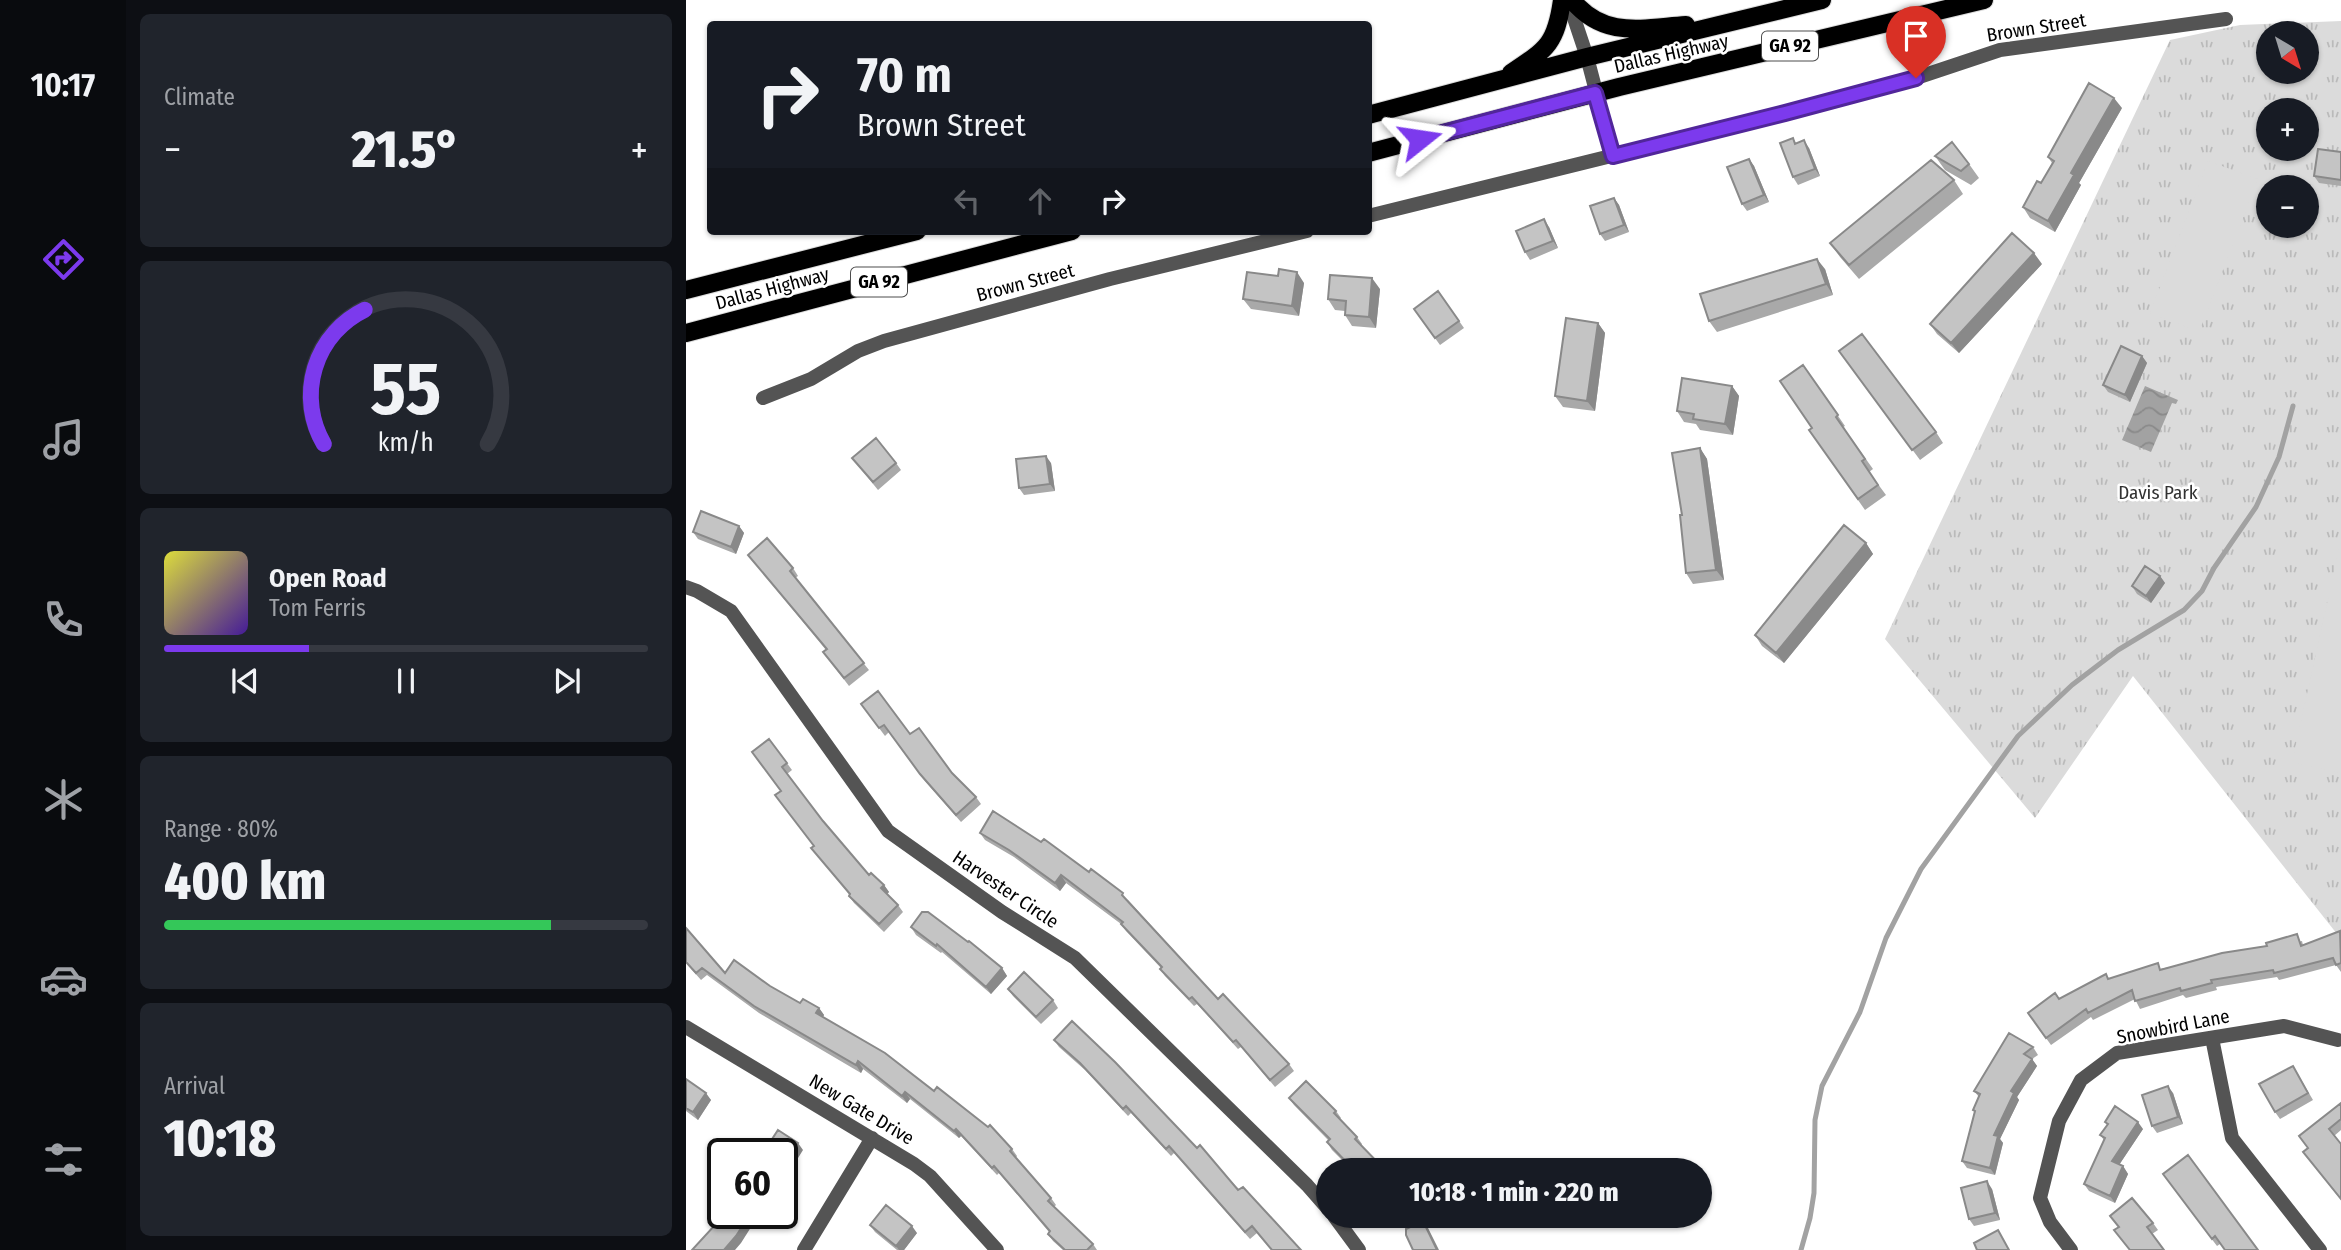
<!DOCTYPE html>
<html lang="en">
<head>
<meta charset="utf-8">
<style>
	body { margin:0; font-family:"Fira Sans Condensed",sans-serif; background:#20242c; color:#f1f3f6; height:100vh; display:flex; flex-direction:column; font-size:26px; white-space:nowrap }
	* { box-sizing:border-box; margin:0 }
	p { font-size:23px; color:#9ea1a6 }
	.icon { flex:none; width:38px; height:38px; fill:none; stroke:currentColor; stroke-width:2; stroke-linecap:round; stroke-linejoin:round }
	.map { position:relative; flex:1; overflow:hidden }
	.drawer { display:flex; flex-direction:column; gap:14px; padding:14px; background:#0d0f14; width:560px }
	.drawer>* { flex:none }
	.banner { position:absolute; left:21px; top:21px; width:665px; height:214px; border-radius:7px; box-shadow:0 2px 5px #0004; background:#171b24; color:#f1f3f6; overflow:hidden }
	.needle { width:46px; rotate:142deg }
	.controls { position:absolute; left:1570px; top:21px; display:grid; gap:14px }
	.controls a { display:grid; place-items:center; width:63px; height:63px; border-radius:50%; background:#171b24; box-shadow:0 2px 5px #0004; font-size:35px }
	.speed { position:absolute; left:21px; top:1138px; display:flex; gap:14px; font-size:35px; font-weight:700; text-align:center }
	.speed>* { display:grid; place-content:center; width:91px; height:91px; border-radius:50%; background:#171b24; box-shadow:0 2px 5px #0004; line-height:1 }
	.speed .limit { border:4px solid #111; border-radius:10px; background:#fff; color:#111 }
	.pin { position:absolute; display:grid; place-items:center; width:60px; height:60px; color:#fff; margin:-72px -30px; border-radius:50% 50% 50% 0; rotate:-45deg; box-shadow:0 0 7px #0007 }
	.pin .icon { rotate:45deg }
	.me { position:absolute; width:77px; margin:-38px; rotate:75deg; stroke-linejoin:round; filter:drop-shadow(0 0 5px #0008) }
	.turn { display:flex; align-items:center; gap:24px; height:147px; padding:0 35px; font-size:32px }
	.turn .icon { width:91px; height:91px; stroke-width:2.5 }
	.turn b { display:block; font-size:49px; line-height:60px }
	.lanes { display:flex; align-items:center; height:66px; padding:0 35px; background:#0003; justify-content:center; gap:35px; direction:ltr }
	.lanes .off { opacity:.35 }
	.big { font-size:52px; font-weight:800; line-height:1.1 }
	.drawer .widget { flex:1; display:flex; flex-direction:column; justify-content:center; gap:10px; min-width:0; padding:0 24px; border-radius:10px; background:#20242c }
	.drawer .dial { align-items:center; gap:0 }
	.dial svg { height:182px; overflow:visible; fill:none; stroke:#363941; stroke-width:7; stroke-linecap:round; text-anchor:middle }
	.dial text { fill:#f1f3f6; stroke:none }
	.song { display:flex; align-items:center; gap:21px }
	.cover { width:84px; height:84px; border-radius:10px; background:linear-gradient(135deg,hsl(60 70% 55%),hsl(260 70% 35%)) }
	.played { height:7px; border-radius:4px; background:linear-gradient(90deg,#7c3aed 30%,#363941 30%) }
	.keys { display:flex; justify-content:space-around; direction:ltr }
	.heat { display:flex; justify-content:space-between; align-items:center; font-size:38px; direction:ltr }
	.charge { height:10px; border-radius:5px; background:linear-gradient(90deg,#34c759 80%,#363941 0) }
	.trip { position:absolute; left:630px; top:1158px; width:396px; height:70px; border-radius:35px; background:#171b24; box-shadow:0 2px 5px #0004; font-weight:800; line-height:70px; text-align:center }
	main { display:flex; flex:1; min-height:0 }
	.tabs { display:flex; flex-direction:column; width:126px; justify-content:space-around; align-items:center; background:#090b0e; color:#9ea1a6 }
	.tabs .icon { width:49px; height:49px }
	.tabs .selected { color:#7c3aed }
	.tabs b { font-size:32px; color:#f1f3f6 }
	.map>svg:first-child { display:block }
	.grass { fill:url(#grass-tufts); fill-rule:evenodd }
	.pitch { fill:#dbdbdb }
	.water { fill:url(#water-waves) }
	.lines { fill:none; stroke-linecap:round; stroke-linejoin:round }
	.stream { stroke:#a2a2a2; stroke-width:5 }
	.primary-casing { stroke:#dbdbdb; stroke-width:20 }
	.minor { stroke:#545454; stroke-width:14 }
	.primary { stroke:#000; stroke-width:18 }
	.wall { fill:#a9a9a9 }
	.shaded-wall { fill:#898989 }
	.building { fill:#c4c4c4; stroke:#898989; stroke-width:2 }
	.route-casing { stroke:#51269a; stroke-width:18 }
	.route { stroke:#7c3aed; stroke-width:12 }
	.labels { text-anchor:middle; stroke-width:5; stroke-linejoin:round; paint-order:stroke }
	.shield { fill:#fff; stroke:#4c4c4c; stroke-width:2 }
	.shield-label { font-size:18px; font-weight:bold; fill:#000 }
	.street-label { font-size:19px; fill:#000; stroke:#fff }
	.park-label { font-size:19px; fill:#323232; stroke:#fff }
</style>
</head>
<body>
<main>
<nav class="tabs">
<b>10:17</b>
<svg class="icon selected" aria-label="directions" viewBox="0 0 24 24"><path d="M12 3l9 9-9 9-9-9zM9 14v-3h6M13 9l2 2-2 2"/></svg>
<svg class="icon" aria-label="music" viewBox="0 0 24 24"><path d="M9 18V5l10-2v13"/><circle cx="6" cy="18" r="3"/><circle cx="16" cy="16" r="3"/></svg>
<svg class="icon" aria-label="phone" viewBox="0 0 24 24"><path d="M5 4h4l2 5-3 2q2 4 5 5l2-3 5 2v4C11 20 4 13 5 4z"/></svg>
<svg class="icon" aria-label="climate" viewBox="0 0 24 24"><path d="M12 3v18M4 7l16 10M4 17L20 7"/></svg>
<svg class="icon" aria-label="car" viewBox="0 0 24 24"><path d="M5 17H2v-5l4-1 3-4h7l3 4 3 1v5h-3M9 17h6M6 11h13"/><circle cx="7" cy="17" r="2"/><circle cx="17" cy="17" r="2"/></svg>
<svg class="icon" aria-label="filters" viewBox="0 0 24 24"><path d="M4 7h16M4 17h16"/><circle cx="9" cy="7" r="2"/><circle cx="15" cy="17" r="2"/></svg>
</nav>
<section class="drawer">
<div class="widget"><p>Climate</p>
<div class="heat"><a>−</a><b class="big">21.5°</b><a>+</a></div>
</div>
<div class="widget dial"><svg viewBox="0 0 100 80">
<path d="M14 69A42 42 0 1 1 86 69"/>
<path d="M14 69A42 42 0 0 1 32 10" stroke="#7c3aed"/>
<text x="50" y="56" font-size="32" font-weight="700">55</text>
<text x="50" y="72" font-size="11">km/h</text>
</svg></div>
<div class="widget">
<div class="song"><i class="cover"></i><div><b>Open Road</b><p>Tom Ferris</p></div></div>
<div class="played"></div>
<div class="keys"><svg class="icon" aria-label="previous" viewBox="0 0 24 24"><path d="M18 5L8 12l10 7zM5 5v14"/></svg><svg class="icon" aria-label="pause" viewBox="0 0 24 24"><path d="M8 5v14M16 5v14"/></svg><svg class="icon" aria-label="next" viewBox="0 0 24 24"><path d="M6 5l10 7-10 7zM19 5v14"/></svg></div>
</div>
<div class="widget"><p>Range · 80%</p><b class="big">400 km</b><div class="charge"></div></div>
<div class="widget"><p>Arrival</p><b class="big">10:18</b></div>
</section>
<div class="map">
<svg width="1655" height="1250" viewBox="0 0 1655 1250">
	<defs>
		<pattern id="grass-tufts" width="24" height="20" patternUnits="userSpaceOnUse" patternTransform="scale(1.75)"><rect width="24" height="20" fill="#dbdbdb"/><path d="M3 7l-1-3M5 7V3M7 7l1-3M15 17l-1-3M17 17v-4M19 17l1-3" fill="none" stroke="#bababa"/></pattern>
		<pattern id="water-waves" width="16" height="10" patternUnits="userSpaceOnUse" patternTransform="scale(1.75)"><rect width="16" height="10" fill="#a2a2a2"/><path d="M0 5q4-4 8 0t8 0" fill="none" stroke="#8a8a8a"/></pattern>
	</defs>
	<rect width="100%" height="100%" fill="#fff"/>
	<path class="grass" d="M1655,21V939L1447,676L1349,818L1199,639L1484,40L1554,25ZM1582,33H1620V72H1582ZM1582,110H1620V149H1582ZM1582,187H1620V226H1582Z"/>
	<path class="pitch" d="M1522,161L1572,179L1513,332L1464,313Z
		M1655,540V773L1606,762Z"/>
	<path class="water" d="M1459,386L1492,400L1490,404L1486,403L1465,452L1436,440Z"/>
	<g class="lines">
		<path class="stream" d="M1115,1250L1124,1218L1128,1193L1129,1120L1136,1086L1174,1012L1200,938L1235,869L1332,736L1386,685L1432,650L1498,610L1516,591L1528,568L1570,507L1593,457L1607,406"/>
		<g class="primary-casing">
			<path id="primary" d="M886,0C918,39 956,28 1000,25
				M825,73C861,49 870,44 876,0
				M682,115L901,57L1136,0
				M682,153L933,87L1298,0
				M0,290L231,231
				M0,333L386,231"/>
		</g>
		<path class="minor" d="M882,0L901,57L927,156
			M682,216L1099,113L1230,78L1314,50L1540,19
			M77,398L125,379L172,351L198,341L424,279L621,231
			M0,587L11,591L45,611L202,831L316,912L389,958L621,1185L642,1209
			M0,1027L228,1164L244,1176L311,1250
			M1526,1038L1546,1138L1634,1250
			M648,1216L673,1250
			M118,1250L186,1138
			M1385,1250L1364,1222L1354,1198L1373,1121L1395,1080L1431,1053L1598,1026L1652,1040"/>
		<use href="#primary" class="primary"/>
	</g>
	<path class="wall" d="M1436,108L1393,183L1395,185L1369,232L1344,218L1337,207L1355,183L1366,163L1362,157Z
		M1107,138L1110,143L1123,148L1134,176L1112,185L1107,177Z
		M1655,152V186L1633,183L1628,176Z
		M1249,156L1283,164L1293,178L1285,185L1259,170Z
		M1063,159L1068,166L1083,202L1061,211L1056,204Z
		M1268,180L1277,194L1173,279L1154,257L1144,243Z
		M928,198L933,205L943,232L919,241L914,234Z
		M863,227L872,248L844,260L839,252Z
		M1356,264L1273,353L1251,334L1244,324Z
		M1139,269L1147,295L1031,332L1023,321Z
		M592,276L618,283L613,316L565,309L557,299Z
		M694,289L690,328L666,326L659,315V311L649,310L642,299Z
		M752,291L778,328L754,345L728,309Z
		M912,323L919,333L909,411L877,407L869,396Z
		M1153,351L1250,432L1257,443L1234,460Z
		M1456,356L1461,363L1444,402L1422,392L1417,385Z
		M1117,365L1159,426L1157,427L1187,469L1183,472L1200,495L1179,510L1123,430L1126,428Z
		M1046,386L1053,396L1047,435L1014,430L1010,424L998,422L991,411Z
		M1014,448L1021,459L1038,580L1007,584L1000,573L996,515Z
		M166,458L210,463L215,470L192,490Z
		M365,463L369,491L338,495L333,488Z
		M53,526L58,533L50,554L12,539L7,532Z
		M1180,543L1187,554L1098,663L1076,646L1069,635Z
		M62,555L107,568L112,576L109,578L183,670L163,686L137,652L140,650Z
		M1474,576L1479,583L1465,603L1451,594L1446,586Z
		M175,704L266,773L290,797L295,804L275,822L239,781L203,732L199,736Z
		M83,739L106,770L101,774L137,821L183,875L198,885L203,892L201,894L212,905L217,912L198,932L168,903L163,896L164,895L125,848L127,846Z
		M294,833L442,900L532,999L603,1064L608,1071L589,1087L555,1047L552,1049L511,1004L508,1006L479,976L474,969L475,968L440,931L435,924L380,883L374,891L328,857L299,840Z
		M225,927L282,942L316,968L321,976L305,994L256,952L255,953L230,935Z
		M0,928L39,973L84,986L114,1003L133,1008L138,1015L137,1017L248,1091L326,1149L331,1156L330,1158L365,1198L370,1205L368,1207L407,1244L411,1250H377L367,1241L362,1234L363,1232L313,1173L311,1175L275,1136L273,1138L224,1099L221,1103L177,1069L175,1073L73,1013L21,975L15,980L0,963Z
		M1655,932V972L1650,965L1593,980L1591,977L1530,987L1531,990L1500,998L1497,995L1454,1009L1449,999L1407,1020L1405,1017L1365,1045L1342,1013L1423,979L1616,941L1617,945Z
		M322,989L367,1000L372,1008L355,1024L327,996Z
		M368,1040L511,1148L615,1250H585L571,1233L564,1239L488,1153L485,1156L445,1113L442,1116L399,1070L373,1047Z
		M1347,1047L1352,1055L1346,1059L1351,1066L1331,1097L1333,1100L1314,1139L1317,1143L1309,1175L1281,1168L1276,1161L1289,1113L1287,1110L1293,1097L1288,1091Z
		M1607,1066L1627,1100L1594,1119L1589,1112Z
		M0,1079L25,1100L12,1120L0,1111Z
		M1487,1093L1497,1124L1471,1133L1466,1126Z
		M603,1098L650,1111L655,1118L654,1119L671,1137L676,1144L675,1146L700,1171H667L646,1150L641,1142L643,1141L608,1105Z
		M1655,1103V1130L1648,1136L1655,1144V1200L1617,1152L1622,1148Z
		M1419,1122L1457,1129L1433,1165L1437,1166L1442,1174L1429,1203L1403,1191L1398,1184L1418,1140L1414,1135L1421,1125Z
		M1482,1181L1572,1250L1534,1244L1531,1246Z
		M1306,1189L1314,1220L1288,1226L1283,1219Z
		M1424,1216L1467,1223L1472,1230L1466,1234L1432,1227Z
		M184,1225L231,1233L218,1250H211L189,1232Z"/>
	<path class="shaded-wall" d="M1428,98L1436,108L1393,183L1395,185L1369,232L1362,221L1385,173Z
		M1118,140L1123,148L1134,176L1129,169Z
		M1063,159L1068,166L1083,202L1078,195Z
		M928,198L933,205L943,232L938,225Z
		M858,219L863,227L872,248L867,241Z
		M1348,253L1356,264L1273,353L1265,343Z
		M1131,259L1139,269L1147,295L1140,284Z
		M611,272L618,283L613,316L606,306Z
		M686,278L694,289L690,328L683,317Z
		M912,323L919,333L909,411L901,401Z
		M1456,356L1461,363L1444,402L1439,395Z
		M1046,386L1053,396L1047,435L1039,424Z
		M1014,448L1021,459L1038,580L1030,570Z
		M360,456L365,463L369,491L364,484Z
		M53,526L58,533L50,554L45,547Z
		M1180,543L1187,554L1098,663L1090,653Z
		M1474,576L1479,583L1465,603L1460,596Z
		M375,875L380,883L374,891L369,883Z
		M198,885L203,892L200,895L195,888Z
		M316,968L321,976L305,994L300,987Z
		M133,1008L138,1015L135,1020L130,1013Z
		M1346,1059L1351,1066L1331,1097L1333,1100L1314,1139L1317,1143L1309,1175L1304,1168L1308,1135L1325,1091Z
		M172,1061L177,1069L175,1073L170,1065Z
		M1482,1086L1487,1093L1497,1124L1492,1117Z
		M219,1092L224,1099L221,1103L216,1096Z
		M20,1093L25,1100L12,1120L7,1112Z
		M1452,1122L1457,1129L1431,1168L1426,1161Z
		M270,1129L275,1136L273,1138L268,1131Z
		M112,1143L117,1150L99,1179L96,1175V1168Z
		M1437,1166L1442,1174L1429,1203L1424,1196Z
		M1301,1181L1306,1189L1314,1220L1309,1213Z
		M65,1213H74L55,1243L49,1250H38Z
		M737,1221L742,1228L753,1250H751Z
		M226,1226L231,1233L218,1250H213L210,1246Z"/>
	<path class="building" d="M1403,83L1428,98L1385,173L1388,175L1362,221L1337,207L1351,181L1355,183L1368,161L1362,157Z
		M1107,138L1109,144L1118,140L1129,169L1107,177L1094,143Z
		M1266,142L1283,164L1275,171L1249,156Z
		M1632,149L1655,152V180L1628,176Z
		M1063,159L1078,195L1056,204L1041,167Z
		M1245,160L1268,180L1163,265L1144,243Z
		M928,198L938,225L914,234L904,206Z
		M858,219L867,241L839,252L830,231Z
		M1326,233L1348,253L1265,343L1244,324Z
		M1131,259L1140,284L1023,321L1014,294Z
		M593,269L611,272L606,306L557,299L561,272L592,276Z
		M644,275L686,278L683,317L659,315L660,301L642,299Z
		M752,291L773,321L749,338L728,309Z
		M880,318L912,323L901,401L869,396Z
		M1176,334L1250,432L1226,450L1153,351Z
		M1435,346L1456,356L1439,395L1417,385Z
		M1117,365L1152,415L1150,417L1179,459L1176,461L1192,485L1172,499L1123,430L1126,428L1094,381Z
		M996,378L1046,386L1039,424L1007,419L1008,414L991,411Z
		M190,438L210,463L187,482L166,458Z
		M1014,448L1030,570L1000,573L994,515H996L986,453Z
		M360,456L364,484L333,488L330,459Z
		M15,511L53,526L45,547L7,532Z
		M1158,525L1180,543L1090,653L1069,635Z
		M81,538L107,568L104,571L178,663L158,678L137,652L141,649L62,555Z
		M1459,566L1474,576L1460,596L1446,586Z
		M192,691L224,734L233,728L266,773L290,797L270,815L234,774L198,725L193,728L175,704Z
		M83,739L101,763L96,767L137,821L183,875L185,873L198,885L195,888L212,905L193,924L163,896L164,894L125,848L128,846L89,795L95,791L66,752Z
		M307,811L355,842L358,839L403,872L405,869L437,893L436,895L532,999L537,994L603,1064L584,1080L550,1040L547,1042L506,997L503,999L474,969L476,967L435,924L437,922L375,875L369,883L323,850L294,833Z
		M236,912H242L282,942L283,941L316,968L300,987L251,944L250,946L225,927Z
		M0,928L39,973L48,960L84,986L114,1003L117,999L133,1008L130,1013L199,1053L248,1091L251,1087L302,1127L304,1125L326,1149L324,1151L365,1198L362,1201L407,1244L401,1250H379L362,1234L364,1231L308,1166L306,1168L270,1129L268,1131L219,1092L216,1096L172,1061L170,1065L68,1006L16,968L10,973L0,962Z
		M1654,931L1655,963L1650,965L1647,958L1588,973L1587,970L1525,980L1526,983L1495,991L1494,988L1449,1001L1446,990L1402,1013L1400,1009L1360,1038L1342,1013L1369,993L1373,999L1420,974L1422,979L1472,963L1474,970L1536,953L1581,946L1580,943L1611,934L1615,946Z
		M338,972L367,1000L350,1017L322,989Z
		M386,1021L429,1062L511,1148L514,1145L552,1190L557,1187L615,1250H586L566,1226L559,1232L483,1146L480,1149L440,1106L437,1109L394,1063L368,1040Z
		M1323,1033L1347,1047L1338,1054L1346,1059L1325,1091L1328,1093L1308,1135L1312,1136L1304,1168L1276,1161L1289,1111L1287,1110L1294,1094L1288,1091Z
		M1607,1066L1622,1093L1589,1112L1573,1084Z
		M0,1079L20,1093L7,1112L0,1108Z
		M620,1081L650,1111L648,1113L671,1137L669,1139L700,1171H680L675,1165L669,1171L641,1142L644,1139L603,1098Z
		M1482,1086L1492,1117L1466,1126L1456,1095Z
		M1655,1103V1119L1643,1129L1655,1144V1199L1617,1152L1622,1148L1613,1136Z
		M1429,1106L1452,1122L1426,1161L1437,1166L1424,1196L1398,1184L1419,1138L1414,1135L1422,1124L1419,1122Z
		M92,1130L112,1143L96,1168V1153H77Z
		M1502,1155L1572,1250H1539L1529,1236L1526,1239L1477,1174Z
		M710,1166L713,1171H704Z
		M1301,1181L1309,1213L1283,1219L1275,1188Z
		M1446,1198L1467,1223L1461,1227L1478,1250H1444L1428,1230L1433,1227L1424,1216Z
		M200,1205L226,1226L210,1246L184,1225Z
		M40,1213H65L50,1236L38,1250H6Z
		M737,1221L751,1250H727L720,1235V1229Z
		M1312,1230L1323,1250H1291L1288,1243Z"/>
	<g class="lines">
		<g class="route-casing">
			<path id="route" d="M734,139L909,93L927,156L1099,113L1230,78"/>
		</g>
		<use href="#route" class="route"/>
	</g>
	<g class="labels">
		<g class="shield">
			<rect x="1076" y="31.5" width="56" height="29" rx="5"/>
			<rect x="165" y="267.5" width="56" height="29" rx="5"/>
		</g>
		<g class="shield-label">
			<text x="1104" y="52">GA 92</text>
			<text x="193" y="288">GA 92</text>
		</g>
		<g class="street-label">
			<text transform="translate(1350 27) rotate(-9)" y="7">Brown Street</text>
			<text transform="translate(985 53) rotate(-13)" y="7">Dallas Highway</text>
			<text transform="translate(339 282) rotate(-15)" y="7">Brown Street</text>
			<text transform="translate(86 288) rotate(-15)" y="7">Dallas Highway</text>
			<text transform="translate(320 889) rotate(34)" y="7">Harvester Circle</text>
			<text transform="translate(1487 1026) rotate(-11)" y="7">Snowbird Lane</text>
			<text transform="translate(176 1109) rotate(31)" y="7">New Gate Drive</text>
		</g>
		<g class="park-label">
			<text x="1472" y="499">Davis Park</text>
		</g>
	</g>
</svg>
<div class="controls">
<a><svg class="needle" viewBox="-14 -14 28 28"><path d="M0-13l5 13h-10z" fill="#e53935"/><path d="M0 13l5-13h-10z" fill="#9ea1a6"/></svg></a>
<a>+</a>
<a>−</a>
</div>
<div class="speed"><div class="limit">60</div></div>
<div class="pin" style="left:1230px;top:78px;background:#d93025"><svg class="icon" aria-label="arrive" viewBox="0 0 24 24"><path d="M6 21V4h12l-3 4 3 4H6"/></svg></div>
<svg class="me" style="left:734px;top:139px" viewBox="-20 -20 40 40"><path d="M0-17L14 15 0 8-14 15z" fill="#7c3aed" stroke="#fff" stroke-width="4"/></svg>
<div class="trip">10:18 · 1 min · 220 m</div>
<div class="banner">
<div class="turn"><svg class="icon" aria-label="right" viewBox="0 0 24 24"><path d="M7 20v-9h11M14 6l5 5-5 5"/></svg><div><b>70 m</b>Brown Street</div></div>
<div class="lanes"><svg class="icon off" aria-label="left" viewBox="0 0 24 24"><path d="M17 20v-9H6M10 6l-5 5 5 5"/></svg><svg class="icon off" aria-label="ahead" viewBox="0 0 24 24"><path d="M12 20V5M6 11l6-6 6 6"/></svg><svg class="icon" aria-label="right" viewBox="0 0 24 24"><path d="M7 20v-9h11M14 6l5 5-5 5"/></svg></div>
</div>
</div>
</main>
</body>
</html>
